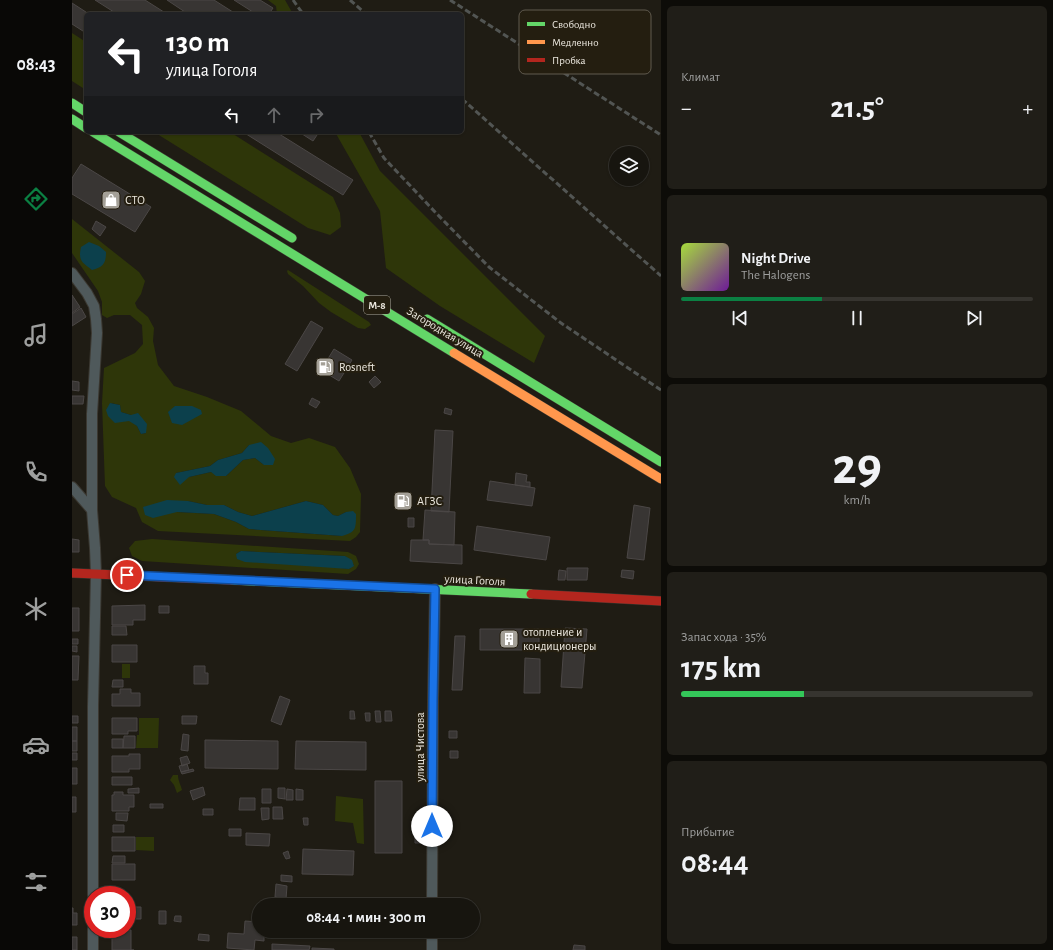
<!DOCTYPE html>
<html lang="ru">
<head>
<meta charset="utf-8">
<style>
	body { margin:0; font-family:"Alegreya Sans",sans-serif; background:#201e18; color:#f1f3f6; height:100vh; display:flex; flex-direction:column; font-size:15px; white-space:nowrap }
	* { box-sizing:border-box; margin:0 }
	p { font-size:13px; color:#9e9f9e }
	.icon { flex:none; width:22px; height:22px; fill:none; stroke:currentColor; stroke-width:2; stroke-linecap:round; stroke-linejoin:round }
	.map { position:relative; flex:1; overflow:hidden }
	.sheet { display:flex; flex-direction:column; gap:6px; padding:6px; background:#0d0c08; width:392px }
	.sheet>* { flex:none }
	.banner { position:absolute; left:12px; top:12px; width:380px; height:122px; border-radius:6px; box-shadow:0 1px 3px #0004,0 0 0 1px #36342f; background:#202124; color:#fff; overflow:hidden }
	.controls { position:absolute; left:537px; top:146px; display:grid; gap:8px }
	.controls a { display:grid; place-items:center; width:40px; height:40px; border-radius:50%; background:#17150f; box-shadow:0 1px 3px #0004,0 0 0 1px #36342f; font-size:20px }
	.speed { position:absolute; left:12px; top:886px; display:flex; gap:8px; font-size:20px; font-weight:700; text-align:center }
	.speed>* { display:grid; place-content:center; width:52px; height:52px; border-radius:50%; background:#17150f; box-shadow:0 1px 3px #0004,0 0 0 1px #36342f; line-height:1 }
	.speed .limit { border:6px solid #d22; background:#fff; color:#111 }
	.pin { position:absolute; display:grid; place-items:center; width:34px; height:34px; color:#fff; margin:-17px; border:2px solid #fff; border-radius:50%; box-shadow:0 1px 4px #0007 }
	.me { position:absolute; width:44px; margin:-22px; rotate:0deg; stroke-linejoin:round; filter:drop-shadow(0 0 3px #0008) }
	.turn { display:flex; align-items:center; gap:14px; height:84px; padding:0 16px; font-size:18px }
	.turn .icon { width:52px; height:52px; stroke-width:2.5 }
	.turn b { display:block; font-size:28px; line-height:34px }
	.lanes { display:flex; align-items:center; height:38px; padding:0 16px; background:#0003; justify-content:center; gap:20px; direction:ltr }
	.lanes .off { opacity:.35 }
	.big { font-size:30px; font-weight:700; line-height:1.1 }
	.sheet .card { flex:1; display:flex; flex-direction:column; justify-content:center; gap:6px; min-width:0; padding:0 14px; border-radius:6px; background:#201e18 }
	.sheet .dial { align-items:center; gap:0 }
	.dial b { font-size:52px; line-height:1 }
	.song { display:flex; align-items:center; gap:12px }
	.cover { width:48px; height:48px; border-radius:6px; background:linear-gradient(135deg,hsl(80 70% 55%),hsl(280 70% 35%)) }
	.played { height:4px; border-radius:2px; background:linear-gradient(90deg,#0b8043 40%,#36342f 40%) }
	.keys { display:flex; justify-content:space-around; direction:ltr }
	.heat { display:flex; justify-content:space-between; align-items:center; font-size:22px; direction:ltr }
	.charge { height:6px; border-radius:3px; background:linear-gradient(90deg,#34c759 35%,#36342f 0) }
	.trip { position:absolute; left:180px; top:898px; width:228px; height:40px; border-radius:20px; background:#17150f; box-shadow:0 1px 3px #0004,0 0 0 1px #36342f; font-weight:700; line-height:40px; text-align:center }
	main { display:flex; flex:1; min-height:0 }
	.menu { display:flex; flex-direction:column; width:72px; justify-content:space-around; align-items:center; background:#090806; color:#9e9f9e }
	.menu .icon { width:28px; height:28px }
	.menu .active { color:#0b8043 }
	.menu b { font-size:18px; color:#f1f3f6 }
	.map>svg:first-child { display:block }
	.green { fill:#2e3609; fill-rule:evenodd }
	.water { fill:#0c404c }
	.building { fill:#383533; stroke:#4b4746 }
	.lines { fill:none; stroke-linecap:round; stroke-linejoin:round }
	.street-casing { stroke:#3b3831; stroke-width:12 }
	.fast-casing { stroke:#3b3831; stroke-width:10 }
	.slow-casing { stroke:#3b3831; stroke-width:10 }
	.jam-casing { stroke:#3b3831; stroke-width:10 }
	.street { stroke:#4f595b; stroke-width:10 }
	.fast { stroke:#63d668; stroke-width:9 }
	.slow { stroke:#ff974d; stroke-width:9 }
	.jam { stroke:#b3261e; stroke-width:9 }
	.rail { stroke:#525553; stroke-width:3; stroke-dasharray:6 3; stroke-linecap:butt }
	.route-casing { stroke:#114b97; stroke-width:10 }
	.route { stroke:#1a73e8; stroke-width:7 }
	.labels { text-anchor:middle; stroke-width:4; stroke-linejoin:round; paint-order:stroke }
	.shield { fill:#241e10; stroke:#afaba0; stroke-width:1 }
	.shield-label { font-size:11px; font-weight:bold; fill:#ebe7de }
	.poi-label { font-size:12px; fill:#ebe7de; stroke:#241e10; text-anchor:start }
	.street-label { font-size:12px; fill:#ebe7de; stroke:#241e10 }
	.key { fill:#241e10; stroke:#605a4e; stroke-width:1 }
	.key-label { font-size:11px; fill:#ebe7de }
</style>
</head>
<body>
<main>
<nav class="menu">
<b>08:43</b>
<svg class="icon active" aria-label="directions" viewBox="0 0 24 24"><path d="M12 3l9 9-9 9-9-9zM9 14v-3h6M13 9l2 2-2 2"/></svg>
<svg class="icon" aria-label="music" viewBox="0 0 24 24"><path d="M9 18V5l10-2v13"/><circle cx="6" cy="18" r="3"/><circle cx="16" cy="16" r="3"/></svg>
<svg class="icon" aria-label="phone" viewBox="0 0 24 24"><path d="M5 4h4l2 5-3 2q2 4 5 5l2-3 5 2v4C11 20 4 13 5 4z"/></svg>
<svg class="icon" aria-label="climate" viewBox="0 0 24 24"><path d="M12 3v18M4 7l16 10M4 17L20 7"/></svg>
<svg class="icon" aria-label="car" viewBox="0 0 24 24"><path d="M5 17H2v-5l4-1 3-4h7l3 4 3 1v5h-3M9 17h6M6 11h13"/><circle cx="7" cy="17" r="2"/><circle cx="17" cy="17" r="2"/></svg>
<svg class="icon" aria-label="filters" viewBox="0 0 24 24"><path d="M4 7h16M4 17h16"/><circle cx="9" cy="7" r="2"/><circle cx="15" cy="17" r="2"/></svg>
</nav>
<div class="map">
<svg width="589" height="950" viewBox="0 0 589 950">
	<rect width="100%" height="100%" fill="#1f1c14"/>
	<path class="green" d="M196,0H213L221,14H205L204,6Z
		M0,33L14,42V90L0,81Z
		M82,132H158L261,197L268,213L269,227L258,235L236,228Z
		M263,132H287L308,171L473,336L462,363L368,306L314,268L308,211Z
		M0,219L67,272L73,281L69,294L63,303L65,308L76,317L82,328L81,341L86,365L102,386L135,397L169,411L199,436L219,443L237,438L263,447L278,468L289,494L288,532L284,537L278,541L86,531L70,522L64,508L40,497L33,486L30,403L32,368L63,353L71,344L70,325L58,315H42L35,318L30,315V302L26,291L0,253ZM39,403L48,405L49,412L59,415L74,433L69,434L65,426ZM177,445L192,465L183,458L171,460L154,476L139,472L117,477L104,473L138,466L146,460L170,453ZM116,501L135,505H152L166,512L180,516L234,501L251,505L261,515L266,516L274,512L270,536L177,529L164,522L142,514L105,512Z
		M216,270L297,322L299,325L293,329L286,328L259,312L247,303L231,286L216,274L215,271Z
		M80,539L276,552L284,556L287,564L284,569L276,574L70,561L60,556L57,548L63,541ZM169,551L273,556L282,565L277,569L164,554Z
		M50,664H58V678H50Z
		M67,718H87L86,748H64L65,735H67Z
		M101,775H106C106,781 109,785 110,790L105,793L102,785L98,780Z
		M264,796L291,799L292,844L285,843L281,823L263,821Z
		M64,837H82V851L64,850Z"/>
	<path class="water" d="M17,242L27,246L34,252C34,264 31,267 20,270C10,262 6,261 9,247Z
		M38,403L48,405L49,412L59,415L66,413L75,424L74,433L69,434L65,426L57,421L43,423L36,416L34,410Z
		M103,406H120L129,410L130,414L110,425L100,423L96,412Z
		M189,442L196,448L203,459L201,465H192L183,458L171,460L154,476H144L139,472L117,477L108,485L102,477L104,473L138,466L146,460L170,453L177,445Z
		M95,500L116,501L135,505H152L166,512L180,516L234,501L251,505L261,515L266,516L274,512L281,511L284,514C284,529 284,532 270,536L177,529L164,522L142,514L105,512L81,518L73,515L71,507Z
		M169,551L273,556L280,560L282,566L277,569L173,562L165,559L164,554Z"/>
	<path class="building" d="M23,0H73L95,14H45Z
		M95,0H142L164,14H116Z
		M162,0H188L201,8L197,14H184Z
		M0,3L17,14H14V33L0,24Z
		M171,132H204L281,180L271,195Z
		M227,132H247L241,141Z
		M9,164L79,207L63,232L0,194V178Z
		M24,221L34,227L28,236L20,229Z
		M0,295L8,307L0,313Z
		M9,308L14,317L0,326V314Z
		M239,321L251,328L225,371L213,364Z
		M262,349L280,360L267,381L249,370Z
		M303,376L309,382L302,388L297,382Z
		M0,381L7,382V391L0,390Z
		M0,396H12L11,404H0Z
		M240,398L248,402L244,408L237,404Z
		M373,408L380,410L379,415L372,413Z
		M363,430L381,431L377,512L359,511Z
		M444,473L455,475L454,482H458V487L443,485Z
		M418,481L463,488L460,506L415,500Z
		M562,505L578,508L572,560L555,558Z
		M353,510L383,512L382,545L357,544V540H351Z
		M336,518H342V527H336Z
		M405,526L478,537L474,560L402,550Z
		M0,539L7,540V552H0Z
		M339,540H357V544L390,545V564L338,561Z
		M495,568H516L515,580H495Z
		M487,570L494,571L493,580H486Z
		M550,570L562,571L561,579L549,577Z
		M73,605V620H61V625H40V606Z
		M87,606H97V613H87Z
		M0,608H7V631H0Z
		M40,626H54L55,635H40Z
		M493,628L515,629L510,688L489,687Z
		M408,629H467V650H408Z
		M383,636H393L390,690H380Z
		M0,639H6V644H0Z
		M40,645H65V662H40Z
		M0,646H5V652L0,651Z
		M0,656H7L6,680H0Z
		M453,658L468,659V693H452Z
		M122,666H133V673H136V684H122Z
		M41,680H51V687H40Z
		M48,689H59V693H68V706H40V694H48Z
		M208,696L218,700L209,725L199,721Z
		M278,711H282L283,719H278Z
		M303,711H308L309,722H304Z
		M313,711H319L320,721H313Z
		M293,713H298V721H294Z
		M0,716H6V723H0Z
		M110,716H125L124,724H110Z
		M40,718H65V731H56V734H40Z
		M0,727H5V741H0Z
		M377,731H385V738H377Z
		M111,734L117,735L116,751L109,750Z
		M52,736H63V748H51Z
		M40,739H51V748H40Z
		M133,740L206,741V769L133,768Z
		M0,741H5V751H0Z
		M224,741L294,742V770L223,769Z
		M378,751H386V758H378Z
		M0,753H5V760H0Z
		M57,754H68V769H57V772H40V756H57Z
		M115,756L118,763L110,766L108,758Z
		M115,764L117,770L109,772L107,766Z
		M0,768H5V784H0Z
		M121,769L122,771L110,774L109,772Z
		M40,777H60V785H40Z
		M303,781H330V853H303Z
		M131,787L133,795L121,800L118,791Z
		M67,788V793H56V789Z
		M206,788H213V799L206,798Z
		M190,789H199V803H190Z
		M215,789L221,790V800H214Z
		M224,789L231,790V800H224Z
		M42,792H51V795H62V807H57V811H40V795H42Z
		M0,797H4V812H0Z
		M168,798H183V810H167Z
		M78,804H91V808H78Z
		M201,807H210L211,819H201Z
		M189,808H197V819L190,820Z
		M131,809H141V815H131Z
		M44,813H56L55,821L44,820Z
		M231,818H236V825H232Z
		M41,825H52V832H41Z
		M157,829H169V836H157Z
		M174,833L198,834L197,846L174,845Z
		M343,836H348L349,843H343Z
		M40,837H63V851H40Z
		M231,849L282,851L281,875L230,874Z
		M216,851L218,858L214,859L211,853Z
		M41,856H53V863H40Z
		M40,864H63V880H40Z
		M209,875L220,876V882L209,881Z
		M204,884L215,886L214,899L203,897Z
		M40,893H52V895H40Z
		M318,899L334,901V905H317Z
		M194,900L200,901V905H194Z
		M55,904L56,907H69V919H55Z
		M0,908H1V913H5V925H0Z
		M87,911H94V924H87Z
		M103,916H109V922L102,921Z
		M173,921L187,922V931H192V941L183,940L182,950L155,948L156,933L172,934Z
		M40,930H59V950H62H40Z
		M127,934L137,935V941L126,940Z
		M0,937H5V950H0Z
		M200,944L238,946L237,950H200Z
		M502,945L513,946V950H501Z
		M240,948L262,949V950H240Z"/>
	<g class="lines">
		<g class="street-casing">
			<path id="street" d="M0,273L15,293L22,306L24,319L25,333L20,414V510
				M0,487L20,510L23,548L24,574L21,706V895
				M360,905L361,700L363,589
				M21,929V950
				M360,950V931"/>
		</g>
		<g class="fast-casing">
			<path id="fast" d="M0,103L14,112
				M0,119L14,128
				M21,132L382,353
				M47,132L220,238
				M355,319L589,462
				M160,580L459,594"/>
		</g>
		<g class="slow-casing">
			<path id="slow" d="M382,353L589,479"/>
		</g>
		<g class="jam-casing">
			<path id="jam" d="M0,573L160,580
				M459,594L589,601"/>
		</g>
		<use href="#street" class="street"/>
		<use href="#fast" class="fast"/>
		<use href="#slow" class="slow"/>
		<use href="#jam" class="jam"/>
		<path class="rail" d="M221,0L231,14
			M278,0L294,14
			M378,0L589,135
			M390,99L589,276
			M297,132L312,158L364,213L417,267L489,323L589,390"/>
	</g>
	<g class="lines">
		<g class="route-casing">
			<path id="route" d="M55,575L363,589L361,700L360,826"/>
		</g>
		<use href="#route" class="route"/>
	</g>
	<defs>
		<g id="shop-square" transform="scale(1)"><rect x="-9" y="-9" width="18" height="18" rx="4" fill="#a4a097" stroke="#241e10"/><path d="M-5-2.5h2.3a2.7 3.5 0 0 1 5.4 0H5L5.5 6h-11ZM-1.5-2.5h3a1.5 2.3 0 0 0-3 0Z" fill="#fff"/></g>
		<g id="fuel-square" transform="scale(1)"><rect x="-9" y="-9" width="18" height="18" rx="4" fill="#a4a097" stroke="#241e10"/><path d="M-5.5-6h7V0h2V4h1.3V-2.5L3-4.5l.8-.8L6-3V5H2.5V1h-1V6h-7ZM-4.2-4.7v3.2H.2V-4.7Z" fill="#fff"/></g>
		<g id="building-square" transform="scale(1)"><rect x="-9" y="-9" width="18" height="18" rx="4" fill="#a4a097" stroke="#241e10"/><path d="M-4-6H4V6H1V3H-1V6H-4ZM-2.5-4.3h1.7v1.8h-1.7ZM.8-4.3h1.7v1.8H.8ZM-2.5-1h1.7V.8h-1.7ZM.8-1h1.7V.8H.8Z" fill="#fff"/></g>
	</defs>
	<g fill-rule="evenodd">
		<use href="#shop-square" x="39" y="200"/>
		<use href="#fuel-square" x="253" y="367"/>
		<use href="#fuel-square" x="331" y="501"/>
		<use href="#building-square" x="437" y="639"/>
	</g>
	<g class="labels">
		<rect class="shield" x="292" y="296" width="26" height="18" rx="3"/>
		<g class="shield-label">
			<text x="305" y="309">М-8</text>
		</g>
		<g class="poi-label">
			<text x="53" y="204">СТО</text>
			<text x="267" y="371">Rosneft</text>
			<text x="345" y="505">АГЗС</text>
			<text x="451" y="636">отопление и<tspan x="451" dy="14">кондиционеры</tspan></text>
		</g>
		<g class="street-label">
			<text transform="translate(373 332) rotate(31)" y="4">Загородная улица</text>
			<text transform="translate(403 580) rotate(3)" y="4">улица Гоголя</text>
			<text transform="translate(348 747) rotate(-90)" y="4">улица Чистова</text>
		</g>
	</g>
	<rect x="447" y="10" width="132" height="64" rx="6" class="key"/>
	<rect x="455" y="22" width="18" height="4" fill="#63d668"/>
	<rect x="455" y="40" width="18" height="4" fill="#ff974d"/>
	<rect x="455" y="58" width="18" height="4" fill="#b3261e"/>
	<g class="key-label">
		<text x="480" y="28">Свободно</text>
		<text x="480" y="46">Медленно</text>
		<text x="480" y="64">Пробка</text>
	</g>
</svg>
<div class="controls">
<a><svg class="icon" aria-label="layers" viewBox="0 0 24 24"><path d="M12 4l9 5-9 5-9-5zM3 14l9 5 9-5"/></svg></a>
</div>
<div class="speed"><div class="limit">30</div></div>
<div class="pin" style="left:55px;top:575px;background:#d93025"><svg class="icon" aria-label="arrive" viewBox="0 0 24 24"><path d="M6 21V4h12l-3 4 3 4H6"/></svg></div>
<svg class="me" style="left:360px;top:826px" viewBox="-20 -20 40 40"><circle r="19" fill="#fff"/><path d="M0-13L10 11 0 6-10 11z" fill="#1a73e8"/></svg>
<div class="trip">08:44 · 1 мин · 300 m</div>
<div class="banner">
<div class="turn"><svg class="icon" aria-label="left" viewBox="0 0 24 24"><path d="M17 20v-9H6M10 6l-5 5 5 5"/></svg><div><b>130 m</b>улица Гоголя</div></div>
<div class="lanes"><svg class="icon" aria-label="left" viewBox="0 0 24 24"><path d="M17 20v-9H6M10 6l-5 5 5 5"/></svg><svg class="icon off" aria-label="ahead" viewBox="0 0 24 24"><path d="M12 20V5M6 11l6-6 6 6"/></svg><svg class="icon off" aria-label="right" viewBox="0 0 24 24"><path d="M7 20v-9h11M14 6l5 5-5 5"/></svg></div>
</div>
</div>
<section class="sheet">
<div class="card"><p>Климат</p>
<div class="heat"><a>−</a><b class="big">21.5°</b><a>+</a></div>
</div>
<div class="card">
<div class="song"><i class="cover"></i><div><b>Night Drive</b><p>The Halogens</p></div></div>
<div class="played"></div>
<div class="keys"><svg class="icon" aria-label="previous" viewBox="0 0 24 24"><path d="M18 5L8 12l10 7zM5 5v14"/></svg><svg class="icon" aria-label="pause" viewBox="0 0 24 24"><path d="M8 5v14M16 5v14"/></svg><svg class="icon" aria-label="next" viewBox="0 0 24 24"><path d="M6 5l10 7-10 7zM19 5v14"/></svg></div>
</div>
<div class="card dial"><b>29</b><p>km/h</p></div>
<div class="card"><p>Запас хода · 35%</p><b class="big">175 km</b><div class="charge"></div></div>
<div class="card"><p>Прибытие</p><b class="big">08:44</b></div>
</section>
</main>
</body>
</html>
